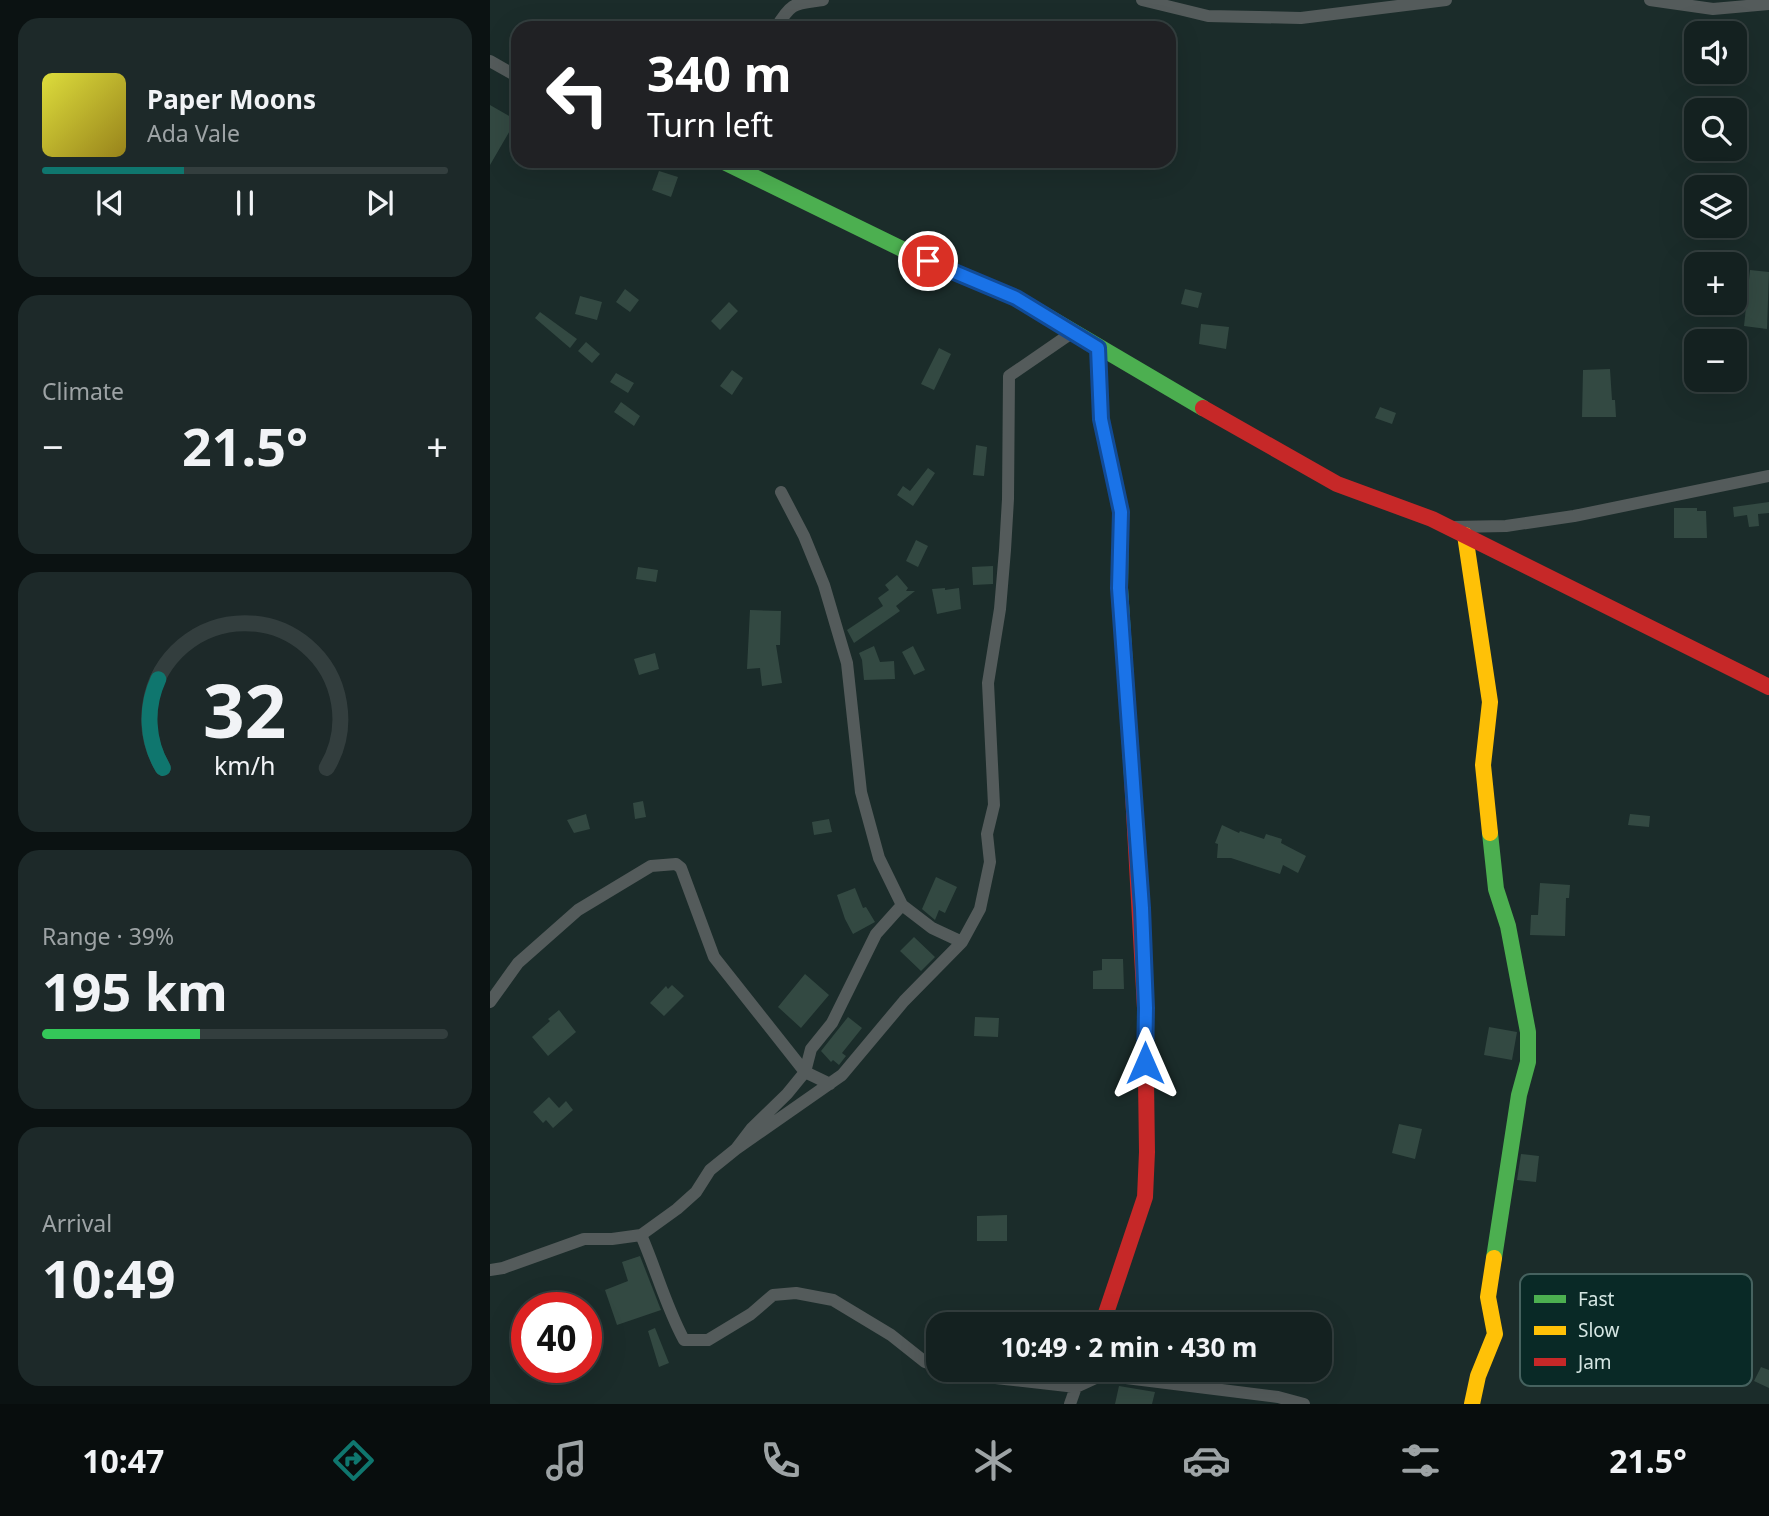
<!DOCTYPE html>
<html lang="en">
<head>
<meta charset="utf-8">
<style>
	body { margin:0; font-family:"Noto Sans",sans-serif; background:#1d2929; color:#f1f3f6; height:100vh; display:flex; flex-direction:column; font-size:26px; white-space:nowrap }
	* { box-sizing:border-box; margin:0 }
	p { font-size:23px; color:#9da3a5 }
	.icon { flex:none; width:38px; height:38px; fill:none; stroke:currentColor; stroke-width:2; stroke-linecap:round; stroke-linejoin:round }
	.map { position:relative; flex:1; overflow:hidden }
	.panel { display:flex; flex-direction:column; gap:18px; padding:18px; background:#0b1212; width:490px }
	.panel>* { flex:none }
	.banner { position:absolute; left:21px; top:21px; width:665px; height:147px; border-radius:21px; box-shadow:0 7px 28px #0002,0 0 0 2px #333e3e; background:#202124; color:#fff; overflow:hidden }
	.fabs { position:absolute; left:1194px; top:21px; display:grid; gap:14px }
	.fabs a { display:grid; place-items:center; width:63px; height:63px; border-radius:14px; background:#142120; box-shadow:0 7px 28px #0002,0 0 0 2px #333e3e; font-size:35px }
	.speed { position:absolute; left:21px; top:1292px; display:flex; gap:14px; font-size:35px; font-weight:700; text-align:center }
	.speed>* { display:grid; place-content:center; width:91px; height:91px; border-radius:50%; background:#142120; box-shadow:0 7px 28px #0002,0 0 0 2px #333e3e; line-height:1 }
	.speed .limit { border:10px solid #d22; background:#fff; color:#111 }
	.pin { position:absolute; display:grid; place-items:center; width:60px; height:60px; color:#fff; margin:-30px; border:4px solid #fff; border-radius:50%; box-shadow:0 2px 7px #0007 }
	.me { position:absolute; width:77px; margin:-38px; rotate:0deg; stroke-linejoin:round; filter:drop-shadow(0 0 5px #0008) }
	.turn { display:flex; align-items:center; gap:24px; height:147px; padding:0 21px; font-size:32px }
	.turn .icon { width:91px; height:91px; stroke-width:2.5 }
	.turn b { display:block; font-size:49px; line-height:60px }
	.big { font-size:52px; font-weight:700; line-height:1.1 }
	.panel .card { flex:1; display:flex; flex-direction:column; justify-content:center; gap:10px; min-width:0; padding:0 24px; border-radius:21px; background:#1d2929 }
	.panel .dial { align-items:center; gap:0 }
	.dial svg { height:182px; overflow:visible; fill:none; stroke:#333e3e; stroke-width:7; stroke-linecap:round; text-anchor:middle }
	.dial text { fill:#f1f3f6; stroke:none }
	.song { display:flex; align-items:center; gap:21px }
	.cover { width:84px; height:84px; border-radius:10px; background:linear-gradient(135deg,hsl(60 70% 55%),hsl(50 70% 35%)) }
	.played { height:7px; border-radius:4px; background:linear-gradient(90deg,#0f766e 35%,#333e3e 35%) }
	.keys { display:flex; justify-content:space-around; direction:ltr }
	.heat { display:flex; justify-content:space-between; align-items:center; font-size:38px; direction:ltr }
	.charge { height:10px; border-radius:5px; background:linear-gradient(90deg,#34c759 39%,#333e3e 0) }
	.trip { position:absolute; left:436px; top:1312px; width:406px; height:70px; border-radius:21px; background:#142120; box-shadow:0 7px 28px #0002,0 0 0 2px #333e3e; font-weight:700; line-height:70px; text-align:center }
	.tabs { display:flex; height:112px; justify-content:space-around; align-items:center; background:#080d0d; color:#9da3a5 }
	.tabs .icon { width:49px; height:49px }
	.tabs .current { color:#0f766e }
	.tabs b { font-size:32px; color:#f1f3f6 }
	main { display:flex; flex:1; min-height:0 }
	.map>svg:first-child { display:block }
	.building { fill:#334942 }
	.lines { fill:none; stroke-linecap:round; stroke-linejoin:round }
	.street { stroke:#545b5b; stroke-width:12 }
	.fast { stroke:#4caf50; stroke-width:16 }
	.slow { stroke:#ffc107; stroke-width:16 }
	.jam { stroke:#c62828; stroke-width:16 }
	.route-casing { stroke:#114b97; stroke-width:18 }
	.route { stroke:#1a73e8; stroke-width:12 }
	.key { fill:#092926; stroke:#46625f; stroke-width:2 }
	.key-label { font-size:19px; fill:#d5e6e3 }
</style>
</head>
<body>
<main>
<section class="panel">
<div class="card">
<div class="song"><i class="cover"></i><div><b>Paper Moons</b><p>Ada Vale</p></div></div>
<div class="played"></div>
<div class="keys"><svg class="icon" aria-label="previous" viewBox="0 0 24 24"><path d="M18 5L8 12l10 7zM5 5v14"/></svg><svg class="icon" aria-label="pause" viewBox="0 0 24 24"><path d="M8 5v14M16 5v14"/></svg><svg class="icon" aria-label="next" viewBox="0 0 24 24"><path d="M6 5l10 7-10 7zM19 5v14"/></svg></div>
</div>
<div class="card"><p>Climate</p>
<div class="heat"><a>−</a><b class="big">21.5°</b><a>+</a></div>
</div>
<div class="card dial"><svg viewBox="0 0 100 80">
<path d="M14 69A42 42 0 1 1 86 69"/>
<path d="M14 69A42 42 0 0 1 12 30" stroke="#0f766e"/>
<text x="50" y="56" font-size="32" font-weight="700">32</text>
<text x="50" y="72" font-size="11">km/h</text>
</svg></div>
<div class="card"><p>Range · 39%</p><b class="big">195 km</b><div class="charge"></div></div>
<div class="card"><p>Arrival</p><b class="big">10:49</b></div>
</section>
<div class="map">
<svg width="1279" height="1404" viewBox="0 0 1279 1404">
	<rect width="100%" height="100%" fill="#1b2c2a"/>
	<path class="building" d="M0,105L26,120L0,165Z
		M169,171L188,177L181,197L162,190Z
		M1260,270L1279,272L1277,329L1254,326Z
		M135,289L149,300L140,312L126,302Z
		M695,289L712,293L708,308L691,304Z
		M90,296L112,302L107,320L85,314Z
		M239,302L248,311L230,330L221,321Z
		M50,312L87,339L80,348L45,318Z
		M711,324L739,327L736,349L709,344Z
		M96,342L110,354L102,363L88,351Z
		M449,348L461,354L444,390L431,384Z
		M1120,369L1122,400H1125L1126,417H1092L1093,370Z
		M242,370L253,378L242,395L230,386Z
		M126,373L144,383L138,393L120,382Z
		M131,402L150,416L144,426L124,412Z
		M890,407L906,413L902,424L885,418Z
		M486,445L497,447L494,476L483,475Z
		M438,468L445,473L423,506L407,495L413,486L420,491Z
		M1279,502V513L1268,514L1269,526L1259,527L1257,515L1244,517L1243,507Z
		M1184,508H1207V511H1216L1217,538H1184Z
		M426,540L438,546L428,567L416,561Z
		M503,566V584L483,585L482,567Z
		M148,567L168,570L166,582L146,579Z
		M407,575L418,588L416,591H425L406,606L410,611L364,643L357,630L393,606L388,598L399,590L395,585Z
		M455,588V590L469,588L471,609L447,614L442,589Z
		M260,610L291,611L290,645H286L292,683L272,686L270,668L257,669Z
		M384,646L390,662L404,661L405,679L374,680L372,660L369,653Z
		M423,646L435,670L424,675L412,652Z
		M165,653L169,669L149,675L144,659Z
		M153,801L156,817L145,819L143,803Z
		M96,814L100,829L84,833L77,820Z
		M1140,814L1160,816L1159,827L1138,825Z
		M339,819L342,832L324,835L322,822Z
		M732,825L749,833L750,831L774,839L776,834L792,839L791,843L816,856L808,873L793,865L790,874L741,858H727L728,844L725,843Z
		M446,877L467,887L455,913L449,910L445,920L432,909Z
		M1050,883L1080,885L1079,898H1076L1075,936L1040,935L1041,915H1048Z
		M365,888L373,908L376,907L385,922L363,934L355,919L347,895Z
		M424,937L445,957L431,971L410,951Z
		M612,959H633L634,989H603V971L612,970Z
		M315,974L339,995L311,1028L288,1007Z
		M182,985L194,996L174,1016L160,1003L176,986L178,989Z
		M69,1010L86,1032L58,1056L42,1037L60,1021L58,1019Z
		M358,1017L372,1028L352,1053L356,1056L349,1065L343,1060L341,1062L331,1051Z
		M485,1017L509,1018L508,1037L484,1036Z
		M999,1027L1027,1032L1022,1060L994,1055Z
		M59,1097L69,1108L76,1101L83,1110L63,1128L56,1120L53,1123L43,1112Z
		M909,1124L932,1129L925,1159L902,1153Z
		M1031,1154L1049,1156L1046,1182L1027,1180Z
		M517,1215V1241H487V1216Z
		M150,1256L171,1310L127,1325L115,1290L138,1281L132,1262Z
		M165,1328L179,1363L169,1367L158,1331Z
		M1271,1367L1279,1370V1388L1264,1381Z
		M629,1386L665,1392L662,1404H625Z"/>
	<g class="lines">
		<path class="street" d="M652,0L718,16L811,18L956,0
			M1160,0L1223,9L1279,4
			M286,28C302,1 305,4 333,0
			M0,61L28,77
			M291,492L314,536L334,585L357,663L371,792L389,858L412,905L442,928L472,942
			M962,527L1016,526L1084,516L1279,476
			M0,1002L28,963L88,910L161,866L186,864L191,868L224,957L315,1072L340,1084
			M246,1149L352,1075L414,1001L472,942L490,909L500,862L497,834L504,805L498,683L510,609L515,550L518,499L519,376L583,332
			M151,1235C166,1269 176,1307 194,1340H218L261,1314L283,1295L306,1293L343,1300L401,1335L435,1362L448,1366
			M0,1270L13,1268L94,1239H122L151,1235L187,1209L206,1192L220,1170L246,1149L262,1128L297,1094L315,1072L321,1049L342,1023L386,934L412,905
			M462,1370L478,1375L586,1387L612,1375L788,1397L814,1404
			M580,1404L586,1387L596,1370"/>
		<path class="fast" d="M232,161L416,251L526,298L713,408
			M608,348L611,420L631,512L630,588L642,776
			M1000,833L1006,889L1018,926L1038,1032V1062L1029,1095L1004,1258"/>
		<path class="slow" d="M975,535L1000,702L993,765L1000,833
			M982,1404L988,1376L1005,1334L998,1297L1004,1258"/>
		<path class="jam" d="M713,408L847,484L942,519L1279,687
			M612,1325L655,1197L657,1152L655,1008L642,776"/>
	</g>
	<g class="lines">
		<g class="route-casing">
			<path id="route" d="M438,261L526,298L608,348L611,419L631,512L629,588L652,908L656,1008L655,1063"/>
		</g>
		<use href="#route" class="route"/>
	</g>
	<rect x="1030" y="1274" width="232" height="112" rx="10" class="key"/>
	<rect x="1044" y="1295" width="32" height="8" fill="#4caf50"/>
	<rect x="1044" y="1326" width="32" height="9" fill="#ffc107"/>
	<rect x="1044" y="1358" width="32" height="8" fill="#c62828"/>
	<g class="key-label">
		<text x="1088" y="1306">Fast</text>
		<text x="1088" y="1337">Slow</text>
		<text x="1088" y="1369">Jam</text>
	</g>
</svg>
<div class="fabs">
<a><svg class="icon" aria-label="sound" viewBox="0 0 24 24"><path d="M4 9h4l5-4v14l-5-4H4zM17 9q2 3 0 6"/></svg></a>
<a><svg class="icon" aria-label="search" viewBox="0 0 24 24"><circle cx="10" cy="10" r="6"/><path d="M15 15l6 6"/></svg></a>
<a><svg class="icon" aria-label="layers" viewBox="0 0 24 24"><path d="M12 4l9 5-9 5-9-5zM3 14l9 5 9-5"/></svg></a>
<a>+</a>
<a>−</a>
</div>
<div class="speed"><div class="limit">40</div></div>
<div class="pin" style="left:438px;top:261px;background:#d93025"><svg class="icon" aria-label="arrive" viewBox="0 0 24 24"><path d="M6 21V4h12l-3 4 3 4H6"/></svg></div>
<svg class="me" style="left:655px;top:1063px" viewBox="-20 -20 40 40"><path d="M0-17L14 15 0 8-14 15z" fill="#1a73e8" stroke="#fff" stroke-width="4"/></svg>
<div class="trip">10:49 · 2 min · 430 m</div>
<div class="banner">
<div class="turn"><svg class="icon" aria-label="left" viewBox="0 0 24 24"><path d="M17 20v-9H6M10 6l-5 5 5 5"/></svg><div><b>340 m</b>Turn left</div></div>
</div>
</div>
</main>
<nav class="tabs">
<b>10:47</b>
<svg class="icon current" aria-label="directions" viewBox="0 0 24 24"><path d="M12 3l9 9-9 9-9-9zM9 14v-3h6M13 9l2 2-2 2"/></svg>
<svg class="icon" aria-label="music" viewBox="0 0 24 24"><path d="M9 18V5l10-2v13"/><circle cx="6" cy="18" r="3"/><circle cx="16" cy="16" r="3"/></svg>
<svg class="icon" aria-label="phone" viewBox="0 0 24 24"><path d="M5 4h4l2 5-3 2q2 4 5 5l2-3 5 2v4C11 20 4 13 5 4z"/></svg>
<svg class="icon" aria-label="climate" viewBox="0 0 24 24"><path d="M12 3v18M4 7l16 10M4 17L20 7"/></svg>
<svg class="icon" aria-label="car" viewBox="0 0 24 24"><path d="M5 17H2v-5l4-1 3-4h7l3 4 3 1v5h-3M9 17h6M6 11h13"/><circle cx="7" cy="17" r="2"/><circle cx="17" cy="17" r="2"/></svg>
<svg class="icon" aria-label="filters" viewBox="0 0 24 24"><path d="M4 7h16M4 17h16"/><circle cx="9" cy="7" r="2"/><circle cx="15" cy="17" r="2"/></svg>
<b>21.5°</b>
</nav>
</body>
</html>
